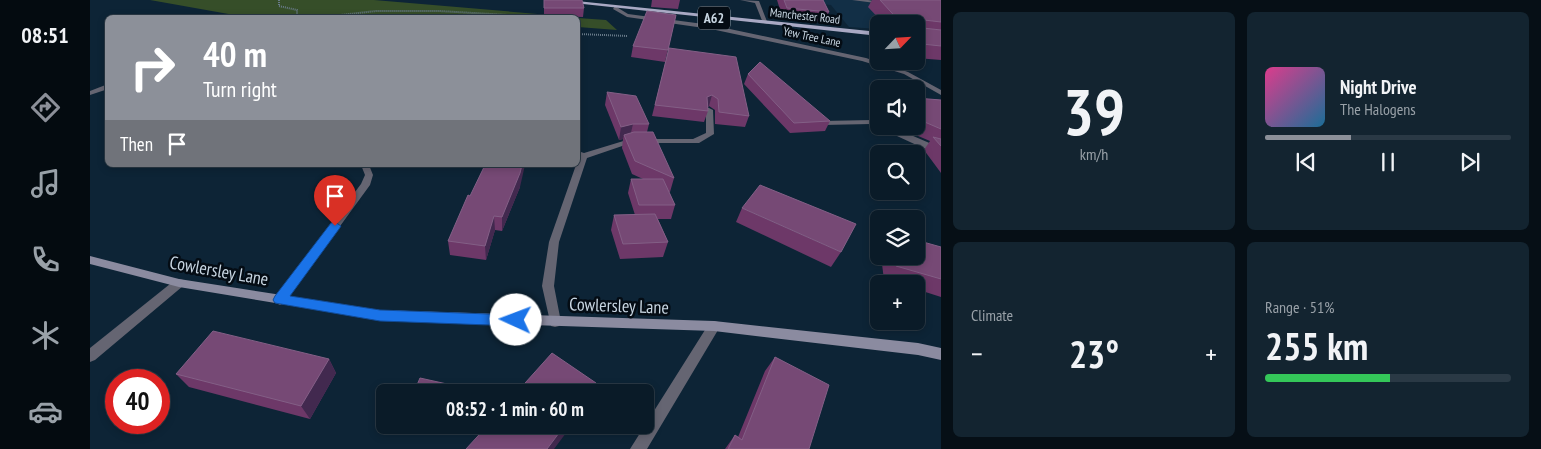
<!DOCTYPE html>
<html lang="en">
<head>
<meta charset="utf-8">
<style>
	body { margin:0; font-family:"PT Sans Narrow",sans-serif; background:#132430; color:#f1f3f6; height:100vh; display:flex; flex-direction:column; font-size:19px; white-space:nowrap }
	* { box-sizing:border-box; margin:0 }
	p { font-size:16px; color:#99a1a8 }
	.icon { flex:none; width:28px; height:28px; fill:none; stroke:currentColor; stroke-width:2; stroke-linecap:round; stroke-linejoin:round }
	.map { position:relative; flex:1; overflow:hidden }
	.panel { display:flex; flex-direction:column; gap:12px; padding:12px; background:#060f16; width:600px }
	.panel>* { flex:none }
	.banner { position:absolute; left:15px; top:15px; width:475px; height:152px; border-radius:8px; box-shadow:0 2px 8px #0003,0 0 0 1px #2a3945; background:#8c9099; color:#fff; overflow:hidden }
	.needle { width:32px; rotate:65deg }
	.controls { position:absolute; left:780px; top:15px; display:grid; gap:10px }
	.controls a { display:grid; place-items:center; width:55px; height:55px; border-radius:8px; background:#0a1b28; box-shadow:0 2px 8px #0003,0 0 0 1px #2a3945; font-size:25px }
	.speed { position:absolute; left:15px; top:369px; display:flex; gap:10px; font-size:25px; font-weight:700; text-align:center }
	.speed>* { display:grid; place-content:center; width:65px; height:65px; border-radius:50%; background:#0a1b28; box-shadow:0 2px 8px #0003,0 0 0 1px #2a3945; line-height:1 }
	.speed .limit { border:8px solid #d22; background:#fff; color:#111 }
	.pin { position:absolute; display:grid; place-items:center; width:42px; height:42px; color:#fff; margin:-51px -21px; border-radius:50% 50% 50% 0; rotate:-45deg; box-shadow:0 0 5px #0007 }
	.pin .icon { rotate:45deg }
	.me { position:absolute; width:55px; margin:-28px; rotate:272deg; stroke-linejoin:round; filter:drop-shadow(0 0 4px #0008) }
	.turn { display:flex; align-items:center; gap:18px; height:105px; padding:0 15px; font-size:22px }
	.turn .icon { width:65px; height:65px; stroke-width:2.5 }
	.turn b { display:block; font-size:35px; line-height:42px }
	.then { display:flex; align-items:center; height:48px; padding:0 15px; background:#0003; gap:10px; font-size:19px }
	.big { font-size:38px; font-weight:700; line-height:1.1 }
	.panel .tile { flex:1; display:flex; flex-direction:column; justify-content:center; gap:8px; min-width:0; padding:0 18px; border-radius:8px; background:#132430 }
	.panel .dial { align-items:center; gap:0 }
	.dial b { font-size:65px; line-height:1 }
	.song { display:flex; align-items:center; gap:15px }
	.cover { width:60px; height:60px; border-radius:8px; background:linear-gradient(135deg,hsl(330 70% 55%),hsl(200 70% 35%)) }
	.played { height:5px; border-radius:2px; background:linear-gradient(90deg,#8c9099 35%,#2a3945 35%) }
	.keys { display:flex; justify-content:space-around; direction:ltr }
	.heat { display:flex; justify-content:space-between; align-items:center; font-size:28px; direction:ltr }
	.charge { height:8px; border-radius:4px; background:linear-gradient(90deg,#34c759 51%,#2a3945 0) }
	.panel .tiles { flex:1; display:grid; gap:12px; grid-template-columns:repeat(2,1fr) }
	.trip { position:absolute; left:286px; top:384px; width:278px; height:50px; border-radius:8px; background:#0a1b28; box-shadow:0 2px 8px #0003,0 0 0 1px #2a3945; font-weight:700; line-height:50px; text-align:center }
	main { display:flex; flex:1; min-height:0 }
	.dock { display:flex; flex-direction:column; width:90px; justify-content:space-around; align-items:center; background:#040b10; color:#99a1a8 }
	.dock .icon { width:35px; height:35px }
	.dock .current { color:#8c9099 }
	.dock b { font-size:22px; color:#f1f3f6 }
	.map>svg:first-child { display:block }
	.built { fill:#122f46 }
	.green { fill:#364e29 }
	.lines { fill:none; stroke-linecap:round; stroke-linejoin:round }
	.path { stroke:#697b8a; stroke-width:2; stroke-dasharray:1 1; stroke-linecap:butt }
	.lane { fill:#656572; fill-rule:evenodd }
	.street { fill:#656572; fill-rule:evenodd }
	.secondary { fill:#8b8ba0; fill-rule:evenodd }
	.primary { fill:#a9a9c4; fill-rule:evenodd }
	.wall { fill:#6d3868 }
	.shaded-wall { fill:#42294f }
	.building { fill:#764975; stroke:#835f86 }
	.route { fill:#1a73e8; stroke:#114b97 }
	.labels { text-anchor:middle; stroke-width:5; stroke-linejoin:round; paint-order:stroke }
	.far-street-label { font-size:12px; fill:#c7d5e1; stroke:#040c14 }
	.shield { fill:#040c14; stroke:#8c99a4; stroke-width:1 }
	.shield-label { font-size:14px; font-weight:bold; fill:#c7d5e1 }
	.near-street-label { font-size:18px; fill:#c7d5e1; stroke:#040c14 }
</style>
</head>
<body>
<main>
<nav class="dock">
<b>08:51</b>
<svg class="icon current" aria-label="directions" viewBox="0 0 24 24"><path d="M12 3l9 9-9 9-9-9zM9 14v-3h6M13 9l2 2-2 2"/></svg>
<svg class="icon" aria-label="music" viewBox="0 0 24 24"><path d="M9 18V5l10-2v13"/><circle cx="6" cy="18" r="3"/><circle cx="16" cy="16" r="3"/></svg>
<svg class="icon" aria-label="phone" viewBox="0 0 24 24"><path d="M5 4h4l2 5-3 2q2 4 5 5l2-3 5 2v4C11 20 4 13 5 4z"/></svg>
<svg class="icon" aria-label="climate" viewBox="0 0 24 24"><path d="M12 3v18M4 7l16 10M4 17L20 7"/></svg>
<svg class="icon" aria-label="car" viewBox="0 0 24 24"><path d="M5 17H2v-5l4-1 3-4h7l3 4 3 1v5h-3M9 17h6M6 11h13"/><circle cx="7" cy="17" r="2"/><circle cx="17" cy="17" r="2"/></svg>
</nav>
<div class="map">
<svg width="851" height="449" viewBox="0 0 851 449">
	<rect width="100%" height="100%" fill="#0d2436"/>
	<path class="built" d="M687,0H851L826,24H789V29L759,27L741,5Z"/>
	<path class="green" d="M60,0H284L483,17L368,18L324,14L319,18H161Z
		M488,18L516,20L527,30L488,27Z"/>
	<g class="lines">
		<path class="path" d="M189,0V6L207,10V18
			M224,18L286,11H349L453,17
			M488,34L538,36"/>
		<path class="lane" d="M650,0L669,1L678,24L673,23L665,3Z
			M762,0H778L795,3L793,4Z
			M18,84V89L0,95V91Z
			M616,108H619L623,110L624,134L609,143H603V139L616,133Z
			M271,165H279L283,175L280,185L194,303L190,305L186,303L184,300L186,297L271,184L275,175Z"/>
		<path class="street" d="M525,6L538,14L621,25L776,58L818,72L851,90V95L814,74L772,61L621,29L537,17L523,9Z
			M782,120L789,122V126H800L851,148V153L833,148L781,124L733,125L729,123L733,121Z
			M540,139H606L610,141L606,143H541L497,158L469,242L464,286L471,322L469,326L465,327L461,326L452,286L459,242L486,165H488V151L494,153Z
			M89,279L93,280L95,283L93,286L5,360L0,362V348L85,280Z
			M624,321L628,322L630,326L628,330L557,449H540L620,322Z"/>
		<path class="secondary" d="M0,256L89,279L289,310L624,321L828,343L851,348V360L828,355L624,331L289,320L89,287L0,264Z"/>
		<path class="primary" d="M456,0H477L789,32V36Z"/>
	</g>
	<path class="wall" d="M454,0L494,8L493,17L454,16Z
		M562,0H590L588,9L561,7Z
		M687,0H733L739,12L735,22L693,19Z
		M782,0H851V60L826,58V24H794L778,7Z
		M586,15L575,62L541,57L543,46Z
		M579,48L659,116L655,127L625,124V110L619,106L618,107V111L614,122L562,116Z
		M658,74L740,121L735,131L700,133L654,84Z
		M517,92L559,124L557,132L584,178L580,192H579L585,205L581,219H568L578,242L573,257L530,259L521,230L524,215H545L538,193L541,179H553L542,174L532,148L533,139L529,140L515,105Z
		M826,98L851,100V173L834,150L840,141L821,133L816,126H826Z
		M430,187L412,231L405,230L396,260L360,255L358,241L380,196Z
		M652,208L751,252L741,267L646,222Z
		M851,247V297L826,289V284H807L794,280L791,256H826Z
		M685,357L719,449H635L645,435L648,437L675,371Z
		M239,359L246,373L220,419L99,387L86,374Z
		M314,425H354L351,434L316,428Z"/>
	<path class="shaded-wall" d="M622,95L619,106L614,108L617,97Z
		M543,124L540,137L534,135L533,139L529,140L531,127Z
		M432,165H435L430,187L412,231V217Z
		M404,216L405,230L396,260L395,246Z
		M239,359L246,373L220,419L211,406Z
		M506,383L504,392H499Z
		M366,386L367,392H363Z
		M350,425H354L351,434L349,427Z
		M475,425H482L464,449H457Z"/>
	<path class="building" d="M454,0H492L494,8H454Z
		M694,0H733L739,12L697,8Z
		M790,0H851V22L834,20L832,26L833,28L851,30V46L832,44L826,38V24H812Z
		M557,11L586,15L578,50L543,46Z
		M579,48L646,57L659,116L629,112L628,99L622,95L617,97L618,111L565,105Z
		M670,62L740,121L704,123L658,74Z
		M517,92L546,96L559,124H543L531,127Z
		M826,98L851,100V129L830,120L826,116Z
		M544,132H563L584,178L545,161L534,135Z
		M843,137L851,139V146Z
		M395,165H432L430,173L412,217L404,216L395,246L358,241L378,195L380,196Z
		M541,179H573L585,205H549Z
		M670,185L766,224L751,252L652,208Z
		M565,214L578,242L533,244L524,215Z
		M826,240L851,247V279L806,266L804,256H826Z
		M123,331L239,359L211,406L86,374Z
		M462,353L506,383L499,392H427Z
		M685,357L739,385L719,449H638L645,435L652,440Z
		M330,378L366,386L363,392H324Z
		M336,425H350L349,427Z
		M398,425H475L457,449H376Z"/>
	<path class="route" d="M245,222L251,226L249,229L200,296L290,310L426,315L431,316L433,320L431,325L426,326L290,321L185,303L183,300L185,296L241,223Z"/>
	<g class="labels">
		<g class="far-street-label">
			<text transform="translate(715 16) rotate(6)" y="4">Manchester Road</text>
			<text transform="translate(722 37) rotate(12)" y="4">Yew Tree Lane</text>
		</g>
		<rect class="shield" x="608" y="6.5" width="32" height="23" rx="4"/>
		<g class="shield-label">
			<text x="624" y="23">A62</text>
		</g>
		<g class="near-street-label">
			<text transform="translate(129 271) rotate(10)" y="6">Cowlersley Lane</text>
			<text transform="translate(529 306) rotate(2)" y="6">Cowlersley Lane</text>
		</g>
	</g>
</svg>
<div class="controls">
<a><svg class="needle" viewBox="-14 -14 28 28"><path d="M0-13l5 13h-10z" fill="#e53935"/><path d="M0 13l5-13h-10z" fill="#99a1a8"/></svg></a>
<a><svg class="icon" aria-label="sound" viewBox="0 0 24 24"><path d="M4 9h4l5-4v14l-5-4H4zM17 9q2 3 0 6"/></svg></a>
<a><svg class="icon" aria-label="search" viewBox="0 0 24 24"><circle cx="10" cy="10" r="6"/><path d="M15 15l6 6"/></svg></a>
<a><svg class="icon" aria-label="layers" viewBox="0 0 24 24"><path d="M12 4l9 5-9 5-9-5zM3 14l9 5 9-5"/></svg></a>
<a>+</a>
</div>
<div class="speed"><div class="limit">40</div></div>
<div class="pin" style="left:245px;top:226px;background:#d93025"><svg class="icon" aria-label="arrive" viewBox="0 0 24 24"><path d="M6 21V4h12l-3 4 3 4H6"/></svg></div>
<svg class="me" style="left:426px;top:320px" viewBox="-20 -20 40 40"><circle r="19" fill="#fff"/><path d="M0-13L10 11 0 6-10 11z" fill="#1a73e8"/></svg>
<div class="trip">08:52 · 1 min · 60 m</div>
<div class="banner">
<div class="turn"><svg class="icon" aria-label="right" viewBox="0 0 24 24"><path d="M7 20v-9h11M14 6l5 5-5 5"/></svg><div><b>40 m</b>Turn right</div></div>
<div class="then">Then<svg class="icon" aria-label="arrive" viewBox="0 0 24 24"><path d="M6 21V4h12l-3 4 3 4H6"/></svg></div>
</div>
</div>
<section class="panel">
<div class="tiles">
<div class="tile dial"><b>39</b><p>km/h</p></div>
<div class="tile">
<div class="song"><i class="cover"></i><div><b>Night Drive</b><p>The Halogens</p></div></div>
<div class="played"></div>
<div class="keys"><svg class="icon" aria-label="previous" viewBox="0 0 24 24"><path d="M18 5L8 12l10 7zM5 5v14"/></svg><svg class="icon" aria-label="pause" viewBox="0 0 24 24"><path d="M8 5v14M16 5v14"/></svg><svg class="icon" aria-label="next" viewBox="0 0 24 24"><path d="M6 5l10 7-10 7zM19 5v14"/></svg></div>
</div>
<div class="tile"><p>Climate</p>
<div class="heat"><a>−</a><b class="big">23°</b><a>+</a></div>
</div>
<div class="tile"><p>Range · 51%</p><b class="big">255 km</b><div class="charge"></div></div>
</div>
</section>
</main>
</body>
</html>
